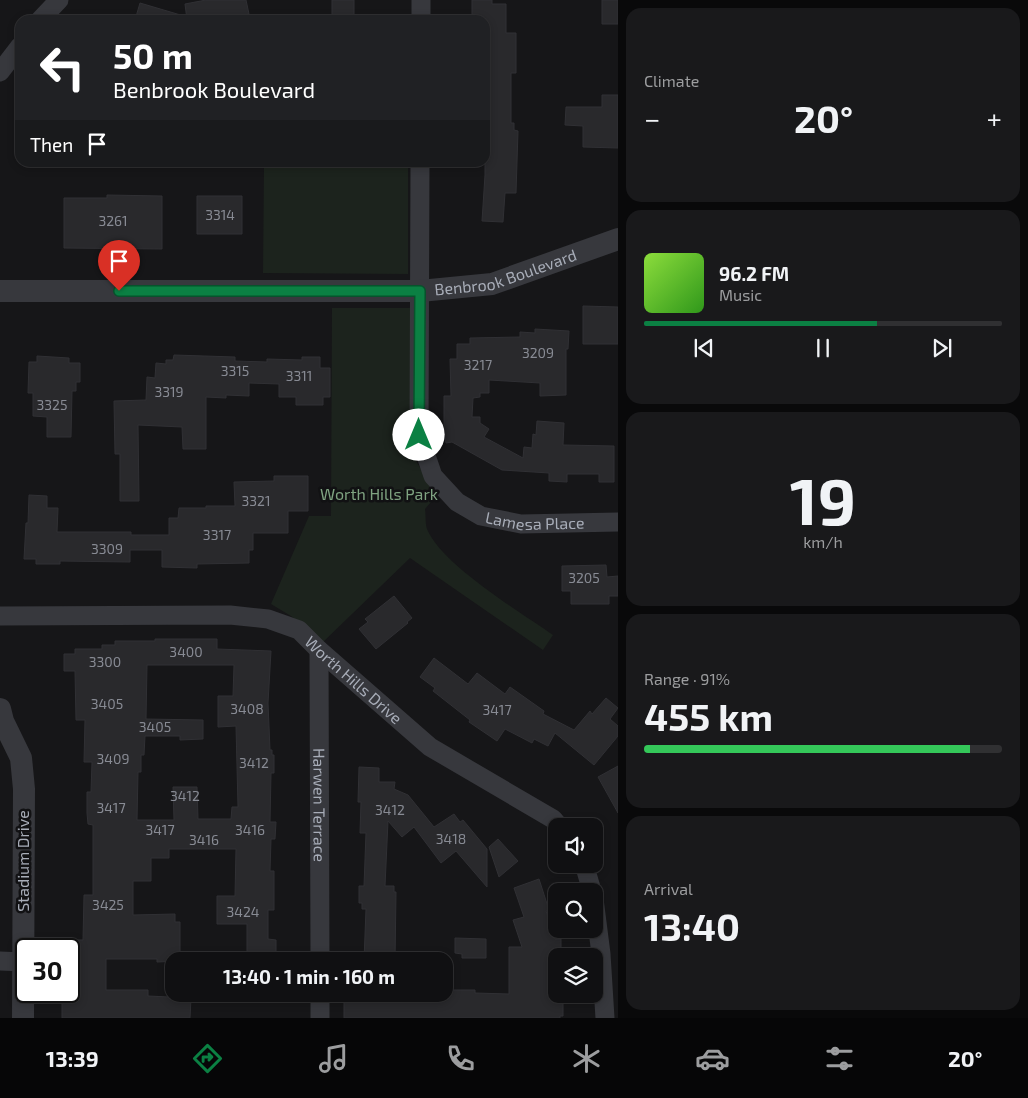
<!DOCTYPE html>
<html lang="en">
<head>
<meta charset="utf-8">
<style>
	body { margin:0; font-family:"Exo 2",sans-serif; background:#19191b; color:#f1f3f6; height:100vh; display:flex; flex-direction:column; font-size:19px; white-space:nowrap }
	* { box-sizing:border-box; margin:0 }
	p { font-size:16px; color:#9c9d9f }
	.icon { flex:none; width:28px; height:28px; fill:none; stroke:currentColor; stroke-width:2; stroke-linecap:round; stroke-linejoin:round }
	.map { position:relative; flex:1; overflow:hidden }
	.panel { display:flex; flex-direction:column; gap:8px; padding:8px; background:#09090a; width:410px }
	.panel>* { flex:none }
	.hud { position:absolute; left:15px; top:15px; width:475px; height:152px; border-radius:15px; box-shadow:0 2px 8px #0003,0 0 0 1px #303032; background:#202124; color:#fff; overflow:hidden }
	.fabs { position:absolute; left:548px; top:818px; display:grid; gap:10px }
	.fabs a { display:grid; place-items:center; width:55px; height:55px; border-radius:10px; background:#101012; box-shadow:0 2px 8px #0003,0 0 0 1px #303032; font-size:25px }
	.speed { position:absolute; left:15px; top:938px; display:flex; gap:10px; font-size:25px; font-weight:700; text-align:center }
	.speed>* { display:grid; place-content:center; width:65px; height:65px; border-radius:50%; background:#101012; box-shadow:0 2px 8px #0003,0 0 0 1px #303032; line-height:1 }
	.speed .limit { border:2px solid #111; border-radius:8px; background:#fff; color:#111 }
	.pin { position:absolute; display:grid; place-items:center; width:42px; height:42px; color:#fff; margin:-51px -21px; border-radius:50% 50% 50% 0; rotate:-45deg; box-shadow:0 0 5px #0007 }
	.pin .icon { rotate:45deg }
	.me { position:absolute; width:55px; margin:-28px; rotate:0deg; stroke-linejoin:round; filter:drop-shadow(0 0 4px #0008) }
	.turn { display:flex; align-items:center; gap:18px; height:105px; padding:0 15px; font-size:22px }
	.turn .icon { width:65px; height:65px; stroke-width:2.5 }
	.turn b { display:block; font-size:35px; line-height:42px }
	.then { display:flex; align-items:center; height:48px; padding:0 15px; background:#0003; gap:10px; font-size:19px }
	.big { font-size:38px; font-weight:700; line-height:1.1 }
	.panel .card { flex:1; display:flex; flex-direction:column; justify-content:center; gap:8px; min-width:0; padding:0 18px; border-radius:15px; background:#19191b }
	.panel .dial { align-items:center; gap:0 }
	.dial b { font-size:65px; line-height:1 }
	.song { display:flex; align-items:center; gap:15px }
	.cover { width:60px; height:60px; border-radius:8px; background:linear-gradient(135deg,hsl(90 70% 55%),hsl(110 70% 35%)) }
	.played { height:5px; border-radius:2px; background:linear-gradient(90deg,#0b8043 65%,#303032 65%) }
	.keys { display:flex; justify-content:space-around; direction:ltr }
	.heat { display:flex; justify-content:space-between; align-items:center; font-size:28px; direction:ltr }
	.charge { height:8px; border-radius:4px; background:linear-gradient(90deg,#34c759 91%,#303032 0) }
	.trip { position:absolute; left:165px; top:952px; width:288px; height:50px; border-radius:15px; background:#101012; box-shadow:0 2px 8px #0003,0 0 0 1px #303032; font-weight:700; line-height:50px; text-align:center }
	.dock { display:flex; height:80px; justify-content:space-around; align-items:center; background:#060607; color:#9c9d9f }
	.dock .icon { width:35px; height:35px }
	.dock .active { color:#0b8043 }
	.dock b { font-size:22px; color:#f1f3f6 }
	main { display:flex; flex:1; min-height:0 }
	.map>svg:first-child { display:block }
	.green { fill:#1c231d }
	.building { fill:#29292c; stroke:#303034; fill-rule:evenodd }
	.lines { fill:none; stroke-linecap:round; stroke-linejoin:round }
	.minor { stroke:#37383d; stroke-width:19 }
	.tertiary { stroke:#37383d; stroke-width:22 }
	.route-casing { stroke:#07532c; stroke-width:12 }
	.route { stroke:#0b8043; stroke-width:9 }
	.labels { text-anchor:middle; stroke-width:5; stroke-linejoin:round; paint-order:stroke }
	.number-label { font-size:14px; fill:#888b94 }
	.street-label { font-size:16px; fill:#a8adb8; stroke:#111113 }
	.park-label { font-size:16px; fill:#7fa381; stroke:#111113 }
</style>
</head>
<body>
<main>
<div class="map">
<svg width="618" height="1018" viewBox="0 0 618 1018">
	<rect width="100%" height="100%" fill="#161618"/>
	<path class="green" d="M264,166H408V274L263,273Z
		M332,308H412L410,437L415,459L423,473L438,494L425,509C426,515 425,523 427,529C441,564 520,612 553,635L543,650L410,558L322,643L291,616L271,604L309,516H331Z"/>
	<path class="building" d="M206,0H246L249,14L217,20H187L185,4Z
		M332,0H354V20H332Z
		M472,0H492V4H506V33H516V73H511V123H514V130L518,131L516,193H505L503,222L482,221L485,175V20H472Z
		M602,0H618V24H602Z
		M140,3L184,16L183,20H135Z
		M602,95H618V148L583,147V126L565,125L566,107H602Z
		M107,195L162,196V249L64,248V198H107Z
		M197,196H242V234H197Z
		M583,306L618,307V344H583Z
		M535,329L569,331L568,349H566V395L540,396V383L489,380V393H480V397L473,398L472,417H480V423L489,429L484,437L523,458L524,447L532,448L533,434L536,435L537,421L564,423L563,445L614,446V482H599V474H567V482L549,481V473L502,470L452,442L446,443L442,426H444V396H451L450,359H457V344H470V338L520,337V332L535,333Z
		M174,355L235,357V361L267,362V359L302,360V357H320V368H330V397H323V405H296V397H279V384L249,383V396L226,395V398L206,397V449H183L182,427L138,425L139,501H120V454H115L114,401L146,400L147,377L155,378L156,363L166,364V360H173Z
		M37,356L69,358V363H80V382H76V391H72L71,437H47V417L33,416V393H28L29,362H37Z
		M274,476H308V511H288V533H253V550H249V563L197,564V568L162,567V550H130V562L60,561V564H36V559H24L26,523H28L29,495L47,496V508H58L57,532H131V535H169V518H178L179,508H206V506H235L234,482L274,481Z
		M606,565L607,577L618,576V596H609V604H571V591H562V566Z
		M394,596L412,618L407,622L408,623L376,649L359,629L368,622L365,619Z
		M155,639H217V649L271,651L268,703L270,750H272V755H274V773H271L270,822H276L275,839H271L270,871H274V910H268V939L276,940V958L247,957V924H217V896H235L236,849H169V858H151V881H133V915L175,914V922H180V961L157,962V959H106V990H148V996L191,998L190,1018H62V995H72L73,960H78V940H83L84,895H93V825L88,824L87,813V792H91L92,762H84L85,720H76L75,671H64V654H75V649H102V645H115V641H155ZM147,665H234L233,696H218V727L236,726L238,807H232L231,819H198L197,787H173L174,820H137L138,772H141V755H144L145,736H180V740L203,739V720L146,719Z
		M434,658L468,684L477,673L505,694L510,687L544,711L543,714L574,730L590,711L592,714L606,698L618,708L610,719L618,726V736L594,765L555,733L548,746L534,739L532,743L505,729L497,741L469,722L470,720L433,691L435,688L420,677Z
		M618,766V813L598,777Z
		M359,767L379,768V782H395L394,789L408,795L434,827L454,814L460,822L463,820L487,849V887L456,851L441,863L414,827L402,837L388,821L385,886H394V892H396L395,961H364L366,909H362V903H359V886H364L366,833H360L361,802H358Z
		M498,839L518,861L499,877L489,847Z
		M539,879L549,910L546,911L555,939H561V956H556V997H563V1016H560V1018H344V999L398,1000V994H444V990H475V993L509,994V947H522L513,920L524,917L514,888Z
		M455,938L486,939V958H462V954L455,953Z"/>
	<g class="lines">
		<g class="minor">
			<path d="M40,20L59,0"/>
			<path d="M421,20V0"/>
			<path d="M0,72L20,46"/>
			<path id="s1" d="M420,162L419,435L433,476L457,502L481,516L521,524L618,522"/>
			<path id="s2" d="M0,616L230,615L268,619L299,630L319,650L430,747L553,819L559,826"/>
			<path id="s3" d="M319,650L320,961"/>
			<path d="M584,864L592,891"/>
			<path d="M594,899L601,954L605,1018"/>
			<path d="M0,961L23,962"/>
			<path d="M320,994V1018"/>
		</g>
		<g class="tertiary">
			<path id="s4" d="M0,291H420L492,284L618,239"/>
			<path d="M0,709L3,721L21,758L24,789L23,1018"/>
		</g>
	</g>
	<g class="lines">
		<g class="route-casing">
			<path id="route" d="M119,291H420L419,435"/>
		</g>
		<use href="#route" class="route"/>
	</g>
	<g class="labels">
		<g class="number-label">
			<text x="220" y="220">3314</text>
			<text x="113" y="226">3261</text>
			<text x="538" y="358">3209</text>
			<text x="478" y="370">3217</text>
			<text x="235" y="376">3315</text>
			<text x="299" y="381">3311</text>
			<text x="169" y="397">3319</text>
			<text x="52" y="410">3325</text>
			<text x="256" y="506">3321</text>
			<text x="217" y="540">3317</text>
			<text x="107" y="554">3309</text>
			<text x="584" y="583">3205</text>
			<text x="186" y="657">3400</text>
			<text x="105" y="667">3300</text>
			<text x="107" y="709">3405</text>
			<text x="247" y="714">3408</text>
			<text x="497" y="715">3417</text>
			<text x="155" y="732">3405</text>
			<text x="113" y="764">3409</text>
			<text x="254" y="768">3412</text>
			<text x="185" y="801">3412</text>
			<text x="111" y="813">3417</text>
			<text x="390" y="815">3412</text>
			<text x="160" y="835">3417</text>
			<text x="250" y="835">3416</text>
			<text x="451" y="844">3418</text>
			<text x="204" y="845">3416</text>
			<text x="108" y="910">3425</text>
			<text x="243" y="917">3424</text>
		</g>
		<g class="street-label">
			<text dy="6" stroke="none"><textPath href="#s4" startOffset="508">Benbrook Boulevard</textPath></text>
			<text dy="6" stroke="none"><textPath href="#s1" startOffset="434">Lamesa Place</textPath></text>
			<text dy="6" stroke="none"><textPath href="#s2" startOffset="375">Worth Hills Drive</textPath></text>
			<text dy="6" stroke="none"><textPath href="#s3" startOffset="155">Harwen Terrace</textPath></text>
			<text transform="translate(23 861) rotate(-90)" y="6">Stadium Drive</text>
		</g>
		<g class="park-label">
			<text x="379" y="500">Worth Hills Park</text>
		</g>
	</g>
</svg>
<div class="fabs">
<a><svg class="icon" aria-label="sound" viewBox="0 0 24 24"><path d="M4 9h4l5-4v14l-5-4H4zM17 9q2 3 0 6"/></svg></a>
<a><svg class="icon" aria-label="search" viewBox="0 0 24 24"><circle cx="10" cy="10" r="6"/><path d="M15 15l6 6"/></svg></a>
<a><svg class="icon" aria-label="layers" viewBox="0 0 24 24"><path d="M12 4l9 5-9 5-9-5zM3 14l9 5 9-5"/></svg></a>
</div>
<div class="speed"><div class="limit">30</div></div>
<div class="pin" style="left:119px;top:291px;background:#d93025"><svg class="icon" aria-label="arrive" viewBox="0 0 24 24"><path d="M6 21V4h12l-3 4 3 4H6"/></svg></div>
<svg class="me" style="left:419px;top:435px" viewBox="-20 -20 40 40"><circle r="19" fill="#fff"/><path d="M0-13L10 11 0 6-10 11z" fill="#0b8043"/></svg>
<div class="trip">13:40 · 1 min · 160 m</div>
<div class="hud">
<div class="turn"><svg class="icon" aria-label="left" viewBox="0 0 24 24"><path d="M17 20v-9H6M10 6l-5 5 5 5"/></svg><div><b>50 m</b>Benbrook Boulevard</div></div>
<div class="then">Then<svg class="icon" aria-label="arrive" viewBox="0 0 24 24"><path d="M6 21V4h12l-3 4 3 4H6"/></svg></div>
</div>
</div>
<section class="panel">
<div class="card"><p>Climate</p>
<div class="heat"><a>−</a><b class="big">20°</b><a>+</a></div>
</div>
<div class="card">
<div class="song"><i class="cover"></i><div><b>96.2 FM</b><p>Music</p></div></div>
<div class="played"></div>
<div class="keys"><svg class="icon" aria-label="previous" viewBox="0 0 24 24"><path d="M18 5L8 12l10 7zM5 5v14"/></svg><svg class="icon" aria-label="pause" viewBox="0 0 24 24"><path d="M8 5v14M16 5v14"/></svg><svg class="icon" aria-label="next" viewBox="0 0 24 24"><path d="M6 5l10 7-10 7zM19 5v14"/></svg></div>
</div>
<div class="card dial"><b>19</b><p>km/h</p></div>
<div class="card"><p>Range · 91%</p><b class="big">455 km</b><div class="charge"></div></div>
<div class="card"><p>Arrival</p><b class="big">13:40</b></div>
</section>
</main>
<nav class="dock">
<b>13:39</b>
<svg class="icon active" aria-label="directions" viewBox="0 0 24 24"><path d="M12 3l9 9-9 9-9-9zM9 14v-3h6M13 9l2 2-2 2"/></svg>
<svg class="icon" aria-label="music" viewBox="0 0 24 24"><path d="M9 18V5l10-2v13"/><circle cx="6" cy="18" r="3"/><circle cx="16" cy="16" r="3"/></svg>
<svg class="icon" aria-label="phone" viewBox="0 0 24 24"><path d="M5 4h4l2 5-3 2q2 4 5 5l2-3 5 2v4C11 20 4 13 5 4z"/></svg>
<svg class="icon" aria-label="climate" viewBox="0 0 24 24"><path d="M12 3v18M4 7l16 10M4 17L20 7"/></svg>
<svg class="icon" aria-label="car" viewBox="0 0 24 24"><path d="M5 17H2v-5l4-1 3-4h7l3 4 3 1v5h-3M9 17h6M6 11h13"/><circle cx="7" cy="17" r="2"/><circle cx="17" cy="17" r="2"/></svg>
<svg class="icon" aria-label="filters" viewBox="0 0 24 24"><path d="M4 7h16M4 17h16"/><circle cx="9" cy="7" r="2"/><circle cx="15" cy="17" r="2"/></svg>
<b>20°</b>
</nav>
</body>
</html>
